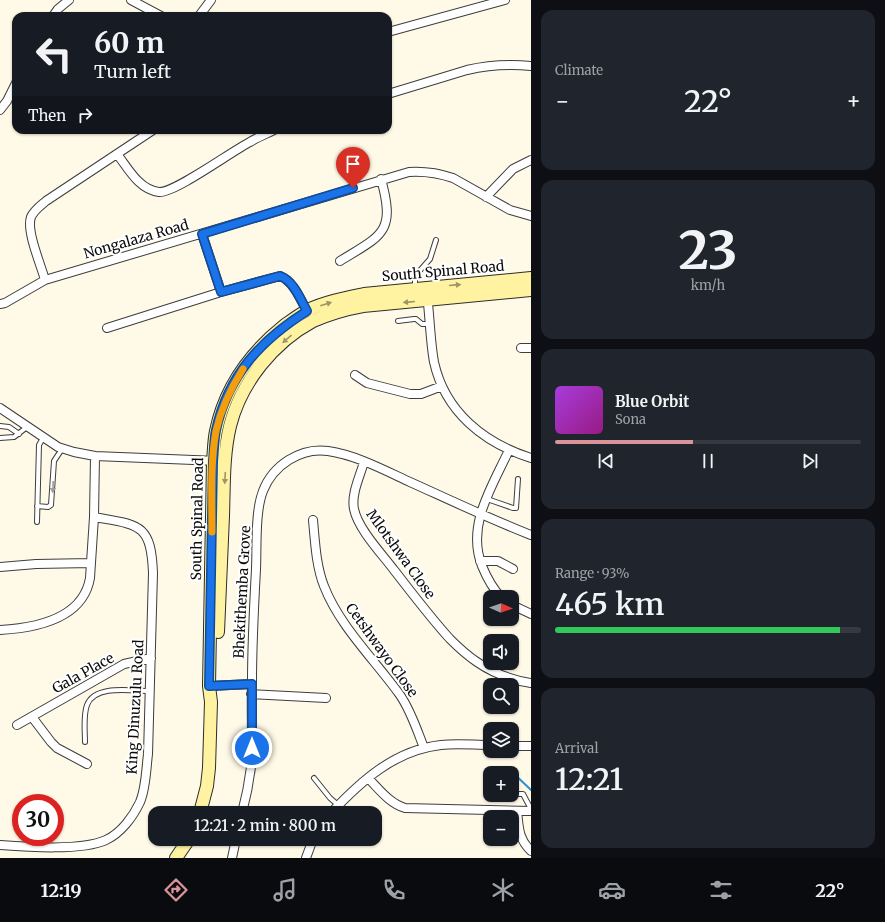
<!DOCTYPE html>
<html lang="en">
<head>
<meta charset="utf-8">
<style>
	body { margin:0; font-family:Merriweather,serif; background:#20242c; color:#f1f3f6; height:100vh; display:flex; flex-direction:column; font-size:15px; white-space:nowrap }
	* { box-sizing:border-box; margin:0 }
	p { font-size:13px; color:#9ea1a6 }
	.icon { flex:none; width:22px; height:22px; fill:none; stroke:currentColor; stroke-width:2; stroke-linecap:round; stroke-linejoin:round }
	.map { position:relative; flex:1; overflow:hidden }
	.side { display:flex; flex-direction:column; gap:10px; padding:10px; background:#0d0f14; width:354px }
	.side>* { flex:none }
	.banner { position:absolute; left:12px; top:12px; width:380px; height:122px; border-radius:12px; box-shadow:0 1px 3px #0004; background:#171b24; color:#f1f3f6; overflow:hidden }
	.needle { width:26px; rotate:92deg }
	.tools { position:absolute; left:483px; top:590px; display:grid; gap:8px }
	.tools a { display:grid; place-items:center; width:36px; height:36px; border-radius:8px; background:#171b24; box-shadow:0 1px 3px #0004; font-size:20px }
	.speed { position:absolute; left:12px; top:794px; display:flex; gap:8px; font-size:20px; font-weight:700; text-align:center }
	.speed>* { display:grid; place-content:center; width:52px; height:52px; border-radius:50%; background:#171b24; box-shadow:0 1px 3px #0004; line-height:1 }
	.speed .limit { border:6px solid #d22; background:#fff; color:#111 }
	.pin { position:absolute; display:grid; place-items:center; width:34px; height:34px; color:#fff; margin:-41px -17px; border-radius:50% 50% 50% 0; rotate:-45deg; box-shadow:0 0 4px #0007 }
	.pin .icon { rotate:45deg }
	.me { position:absolute; width:44px; margin:-22px; rotate:0deg; stroke-linejoin:round; filter:drop-shadow(0 0 3px #0008) }
	.turn { display:flex; align-items:center; gap:14px; height:84px; padding:0 16px; font-size:18px }
	.turn .icon { width:52px; height:52px; stroke-width:2.5 }
	.turn b { display:block; font-size:28px; line-height:34px }
	.then { display:flex; align-items:center; height:38px; padding:0 16px; background:#0003; gap:8px; font-size:15px }
	.big { font-size:30px; font-weight:600; line-height:1.1 }
	.side .card { flex:1; display:flex; flex-direction:column; justify-content:center; gap:6px; min-width:0; padding:0 14px; border-radius:12px; background:#20242c }
	.side .dial { align-items:center; gap:0 }
	.dial b { font-size:52px; line-height:1 }
	.song { display:flex; align-items:center; gap:12px }
	.cover { width:48px; height:48px; border-radius:6px; background:linear-gradient(135deg,hsl(280 70% 55%),hsl(310 70% 35%)) }
	.played { height:4px; border-radius:2px; background:linear-gradient(90deg,#da9399 45%,#363941 45%) }
	.keys { display:flex; justify-content:space-around; direction:ltr }
	.heat { display:flex; justify-content:space-between; align-items:center; font-size:22px; direction:ltr }
	.charge { height:6px; border-radius:3px; background:linear-gradient(90deg,#34c759 93%,#363941 0) }
	.trip { position:absolute; left:148px; top:806px; width:234px; height:40px; border-radius:12px; background:#171b24; box-shadow:0 1px 3px #0004; font-weight:600; line-height:40px; text-align:center }
	.dock { display:flex; height:64px; justify-content:space-around; align-items:center; background:#090b0e; color:#9ea1a6 }
	.dock .icon { width:28px; height:28px }
	.dock .active { color:#da9399 }
	.dock b { font-size:18px; color:#f1f3f6 }
	main { display:flex; flex:1; min-height:0 }
	.map>svg:first-child { display:block }
	.lines { fill:none; stroke-linecap:round; stroke-linejoin:round }
	.stream { stroke:#2d93d3; stroke-width:2 }
	.lane-casing { stroke:#3d3d3d; stroke-width:6 }
	.street-casing { stroke:#3d3d3d; stroke-width:10 }
	.secondary-casing { stroke:#2c2c2c; stroke-width:14 }
	.lane { stroke:#fff; stroke-width:4 }
	.street { stroke:#fff; stroke-width:8 }
	.secondary { stroke:#fff3a2; stroke-width:12 }
	.oneway { fill:#9d9665 }
	.oneway2 { fill:#9d9d9d }
	.route-casing { stroke:#114b97; stroke-width:10 }
	.route { stroke:#1a73e8; stroke-width:7 }
	.slow { stroke:#f59e0b; stroke-width:7 }
	.labels { text-anchor:middle; stroke-width:4; stroke-linejoin:round; paint-order:stroke }
	.street-label { font-size:14px; fill:#0a0a0a; stroke:#fff }
</style>
</head>
<body>
<main>
<div class="map">
<svg width="531" height="858" viewBox="0 0 531 858">
	<rect width="100%" height="100%" fill="#fffae7"/>
	<g class="lines">
		<path class="stream" d="M511,771L531,790"/>
		<g class="lane-casing">
			<path id="lane" d="M415,287V276L430,259L436,240
				M398,321L414,319H416L422,324H430
				M0,426L9,427L19,434
				M0,438L14,437L27,427
				M487,499L513,508H516L518,479
				M37,506L48,507L51,505L54,461L62,449
				M37,522L39,445L43,438
				M85,742C85,731 83,716 87,705C95,684 132,691 149,691
				M314,778L330,798L338,805
				M512,794H523L531,809"/>
		</g>
		<g class="street-casing">
			<path id="street" d="M131,0L161,16
				M53,16L58,9L69,0
				M199,16L211,0
				M388,32L505,0
				M388,94L467,70C489,65 509,64 531,66
				M0,110L7,101L16,83
				M117,154C128,168 139,190 159,192C175,193 232,151 250,142C258,137 266,134 274,130
				M486,197L513,169L531,160
				M202,234L221,292
				M340,261C382,235 396,233 381,179
				M45,280C41,265 26,231 31,217C34,210 40,206 46,201L153,130
				M427,295C430,317 430,340 434,362C445,412 484,443 531,458
				M0,304L5,303L45,280L409,172C425,171 438,173 453,178L510,210L531,216
				M107,328L221,292L280,276C294,282 300,299 307,311
				M521,348H531
				M355,375L367,383L410,394H421L442,386
				M0,408L58,447L74,452L95,456L94,517L90,578C83,619 35,628 0,630
				M95,456L218,461
				M364,462C360,476 351,494 354,509C358,529 382,554 394,570C412,593 430,617 450,639C458,647 468,656 477,662C493,673 512,680 531,683
				M313,520C315,541 316,566 324,586C340,627 375,660 400,695C411,711 417,730 424,748
				M480,561H498L513,569
				M0,567L36,564L91,563
				M501,597C492,588 487,578 482,566C466,525 492,487 509,450
				M512,605L531,614
				M209,686L251,684
				M251,694L326,698
				M32,717L51,742L57,748L87,764
				M17,725L124,664L151,658
				M512,746H531
				M368,778C379,789 389,803 405,808L531,811
				M517,811C519,828 518,838 531,851
				M242,813C246,798 249,783 251,767C253,739 251,710 252,682C252,644 254,606 256,569C257,546 255,511 263,491C273,465 301,447 328,451C356,455 384,470 410,482C450,500 490,519 531,535
				M331,813C361,781 395,750 441,745C457,743 474,745 490,745
				M0,845C27,847 82,851 106,840C121,833 133,817 140,802C146,788 146,770 148,754L153,573C151,523 139,525 94,517
				M232,858L236,839
				M306,858L313,839"/>
		</g>
		<g class="secondary-casing">
			<path id="secondary" d="M218,632C220,593 221,555 223,516C224,487 223,455 230,426C241,382 274,342 313,321C329,314 346,309 363,306L531,290
				M200,813L207,786L209,768L211,702L209,686L213,461C214,451 214,440 216,431C225,387 251,352 285,325C292,320 300,314 308,310C325,302 345,298 364,294L531,278
				M176,858L189,839"/>
		</g>
		<use href="#lane" class="lane"/>
		<use href="#street" class="street"/>
		<use href="#secondary" class="secondary"/>
	</g>
	<defs><path id="oneway-solid" d="M-6-.8H1V-3.2L6.5 0L1 3.2V.8H-6Z"/></defs>
	<g class="oneway">
		<use href="#oneway-solid" transform="translate(455 285) rotate(-5)"/>
		<use href="#oneway-solid" transform="translate(409 302) rotate(175)"/>
		<use href="#oneway-solid" transform="translate(326 304) rotate(-18)"/>
		<use href="#oneway-solid" transform="translate(287 339) rotate(139)"/>
		<use href="#oneway-solid" transform="translate(225 478) rotate(93)"/>
	</g>
	<use class="oneway2" href="#oneway-solid" transform="translate(53 487) rotate(92)"/>
	<g class="lines">
		<g class="route-casing">
			<path id="route" d="M252,748V684L209,686L213,461C214,451 214,440 216,430C228,375 261,340 307,311C300,299 294,281 280,276L221,292L202,234L353,188"/>
		</g>
		<use href="#route" class="route"/>
		<path class="slow" d="M212,532C212,498 210,464 216,431C221,409 231,388 243,369"/>
	</g>
	<g class="labels">
		<g class="street-label">
			<text transform="translate(136 239) rotate(-16)" y="5">Nongalaza Road</text>
			<text transform="translate(443 271) rotate(-5)" y="5">South Spinal Road</text>
			<text transform="translate(197 519) rotate(-89)" y="5">South Spinal Road</text>
			<text transform="translate(401 554) rotate(54)" y="5">Mlotshwa Close</text>
			<text transform="translate(242 592) rotate(-87)" y="5">Bhekithemba Grove</text>
			<text transform="translate(382 650) rotate(54)" y="5">Cetshwayo Close</text>
			<text transform="translate(83 673) rotate(-29)" y="5">Gala Place</text>
			<text transform="translate(135 707) rotate(-87)" y="5">King Dinuzulu Road</text>
		</g>
	</g>
</svg>
<div class="tools">
<a><svg class="needle" viewBox="-14 -14 28 28"><path d="M0-13l5 13h-10z" fill="#e53935"/><path d="M0 13l5-13h-10z" fill="#9ea1a6"/></svg></a>
<a><svg class="icon" aria-label="sound" viewBox="0 0 24 24"><path d="M4 9h4l5-4v14l-5-4H4zM17 9q2 3 0 6"/></svg></a>
<a><svg class="icon" aria-label="search" viewBox="0 0 24 24"><circle cx="10" cy="10" r="6"/><path d="M15 15l6 6"/></svg></a>
<a><svg class="icon" aria-label="layers" viewBox="0 0 24 24"><path d="M12 4l9 5-9 5-9-5zM3 14l9 5 9-5"/></svg></a>
<a>+</a>
<a>−</a>
</div>
<div class="speed"><div class="limit">30</div></div>
<div class="pin" style="left:353px;top:188px;background:#d93025"><svg class="icon" aria-label="arrive" viewBox="0 0 24 24"><path d="M6 21V4h12l-3 4 3 4H6"/></svg></div>
<svg class="me" style="left:252px;top:748px" viewBox="-20 -20 40 40"><circle r="17" fill="#1a73e8" stroke="#fff" stroke-width="3"/><path d="M0-11L8 9 0 5-8 9z" fill="#fff"/></svg>
<div class="trip">12:21 · 2 min · 800 m</div>
<div class="banner">
<div class="turn"><svg class="icon" aria-label="left" viewBox="0 0 24 24"><path d="M17 20v-9H6M10 6l-5 5 5 5"/></svg><div><b>60 m</b>Turn left</div></div>
<div class="then">Then<svg class="icon" aria-label="right" viewBox="0 0 24 24"><path d="M7 20v-9h11M14 6l5 5-5 5"/></svg></div>
</div>
</div>
<section class="side">
<div class="card"><p>Climate</p>
<div class="heat"><a>−</a><b class="big">22°</b><a>+</a></div>
</div>
<div class="card dial"><b>23</b><p>km/h</p></div>
<div class="card">
<div class="song"><i class="cover"></i><div><b>Blue Orbit</b><p>Sona</p></div></div>
<div class="played"></div>
<div class="keys"><svg class="icon" aria-label="previous" viewBox="0 0 24 24"><path d="M18 5L8 12l10 7zM5 5v14"/></svg><svg class="icon" aria-label="pause" viewBox="0 0 24 24"><path d="M8 5v14M16 5v14"/></svg><svg class="icon" aria-label="next" viewBox="0 0 24 24"><path d="M6 5l10 7-10 7zM19 5v14"/></svg></div>
</div>
<div class="card"><p>Range · 93%</p><b class="big">465 km</b><div class="charge"></div></div>
<div class="card"><p>Arrival</p><b class="big">12:21</b></div>
</section>
</main>
<nav class="dock">
<b>12:19</b>
<svg class="icon active" aria-label="directions" viewBox="0 0 24 24"><path d="M12 3l9 9-9 9-9-9zM9 14v-3h6M13 9l2 2-2 2"/></svg>
<svg class="icon" aria-label="music" viewBox="0 0 24 24"><path d="M9 18V5l10-2v13"/><circle cx="6" cy="18" r="3"/><circle cx="16" cy="16" r="3"/></svg>
<svg class="icon" aria-label="phone" viewBox="0 0 24 24"><path d="M5 4h4l2 5-3 2q2 4 5 5l2-3 5 2v4C11 20 4 13 5 4z"/></svg>
<svg class="icon" aria-label="climate" viewBox="0 0 24 24"><path d="M12 3v18M4 7l16 10M4 17L20 7"/></svg>
<svg class="icon" aria-label="car" viewBox="0 0 24 24"><path d="M5 17H2v-5l4-1 3-4h7l3 4 3 1v5h-3M9 17h6M6 11h13"/><circle cx="7" cy="17" r="2"/><circle cx="17" cy="17" r="2"/></svg>
<svg class="icon" aria-label="filters" viewBox="0 0 24 24"><path d="M4 7h16M4 17h16"/><circle cx="9" cy="7" r="2"/><circle cx="15" cy="17" r="2"/></svg>
<b>22°</b>
</nav>
</body>
</html>
